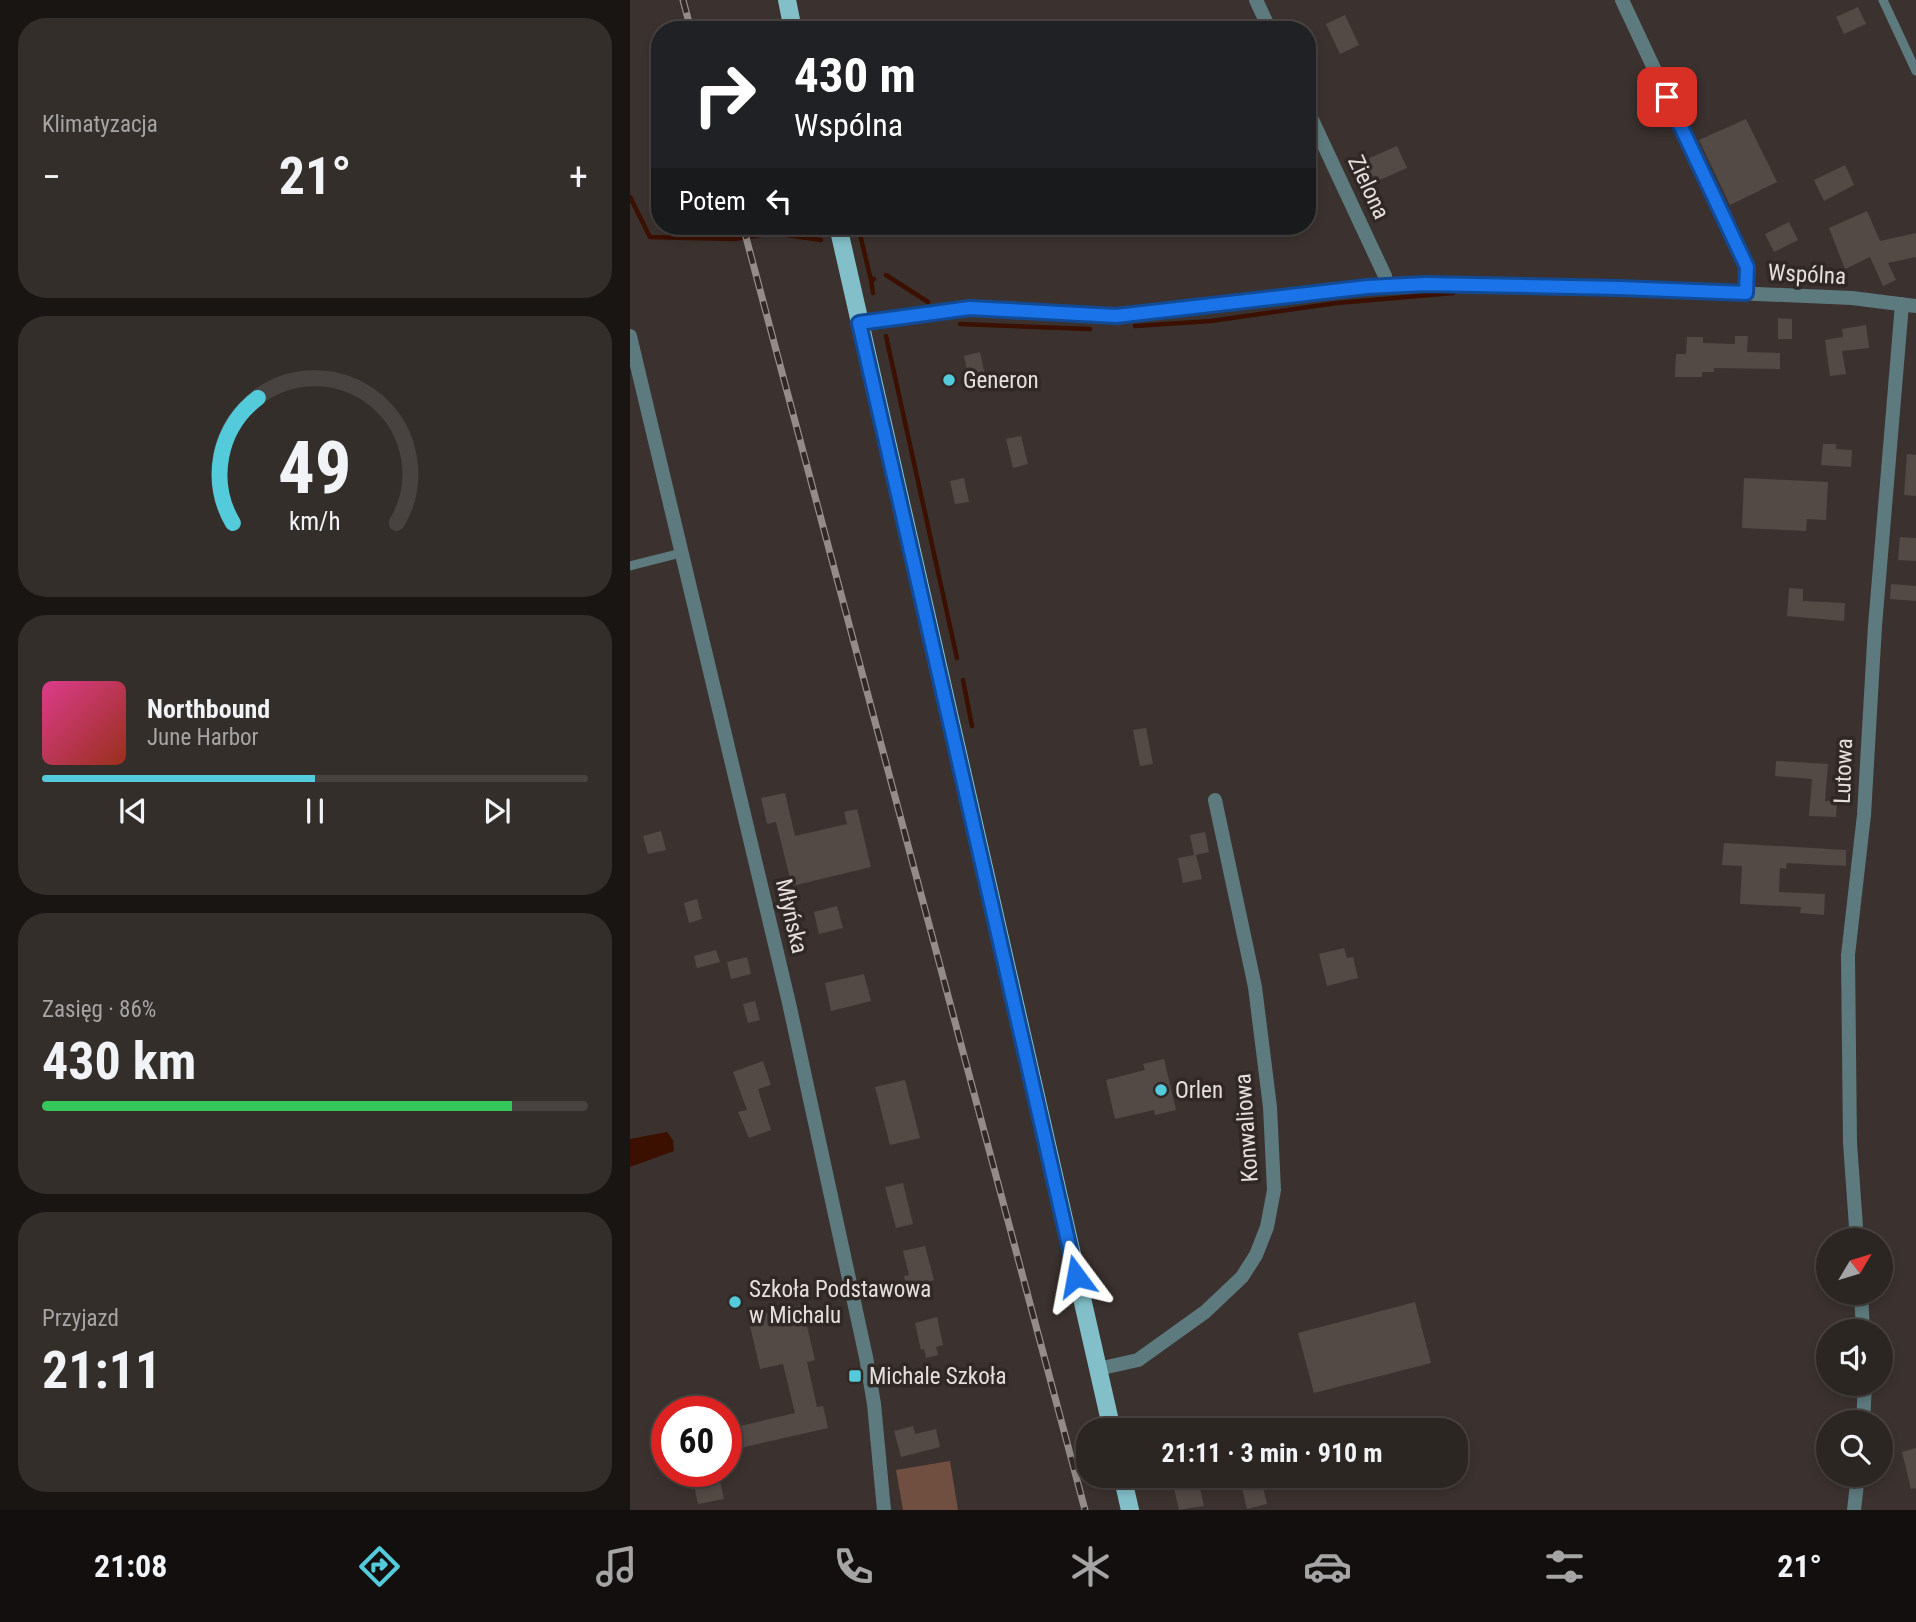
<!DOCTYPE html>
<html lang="pl">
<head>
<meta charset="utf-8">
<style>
	body { margin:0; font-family:"Roboto Condensed",sans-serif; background:#342e2b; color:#f1f3f6; height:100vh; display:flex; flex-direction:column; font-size:26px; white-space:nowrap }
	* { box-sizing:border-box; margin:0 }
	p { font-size:23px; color:#a6a5a6 }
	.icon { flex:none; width:38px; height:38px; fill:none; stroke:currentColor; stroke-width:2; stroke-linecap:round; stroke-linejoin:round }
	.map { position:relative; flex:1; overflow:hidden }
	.sheet { display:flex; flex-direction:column; gap:18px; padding:18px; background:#181513; width:630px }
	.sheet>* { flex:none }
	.top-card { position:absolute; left:21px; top:21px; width:665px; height:214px; border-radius:28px; box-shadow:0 4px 10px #0003,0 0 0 2px #484341; background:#202124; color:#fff; overflow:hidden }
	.needle { width:46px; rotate:52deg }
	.buttons { position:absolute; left:1186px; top:1228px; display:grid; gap:14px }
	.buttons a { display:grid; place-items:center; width:77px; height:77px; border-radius:50%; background:#2c2623; box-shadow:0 4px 10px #0003,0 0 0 2px #484341; font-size:35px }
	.speed { position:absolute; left:21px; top:1396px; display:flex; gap:14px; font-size:35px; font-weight:700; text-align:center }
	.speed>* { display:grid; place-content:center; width:91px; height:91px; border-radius:50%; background:#2c2623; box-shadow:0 4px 10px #0003,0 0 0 2px #484341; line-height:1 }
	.speed .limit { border:10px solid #d22; background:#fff; color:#111 }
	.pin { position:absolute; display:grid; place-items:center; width:60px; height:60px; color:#fff; margin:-30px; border-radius:14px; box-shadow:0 4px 10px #0006 }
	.me { position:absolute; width:77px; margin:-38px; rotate:347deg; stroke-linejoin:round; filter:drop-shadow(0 0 5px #0008) }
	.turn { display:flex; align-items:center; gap:24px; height:147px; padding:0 28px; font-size:32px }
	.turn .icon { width:91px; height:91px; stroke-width:2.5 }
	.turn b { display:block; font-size:49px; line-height:60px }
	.then { display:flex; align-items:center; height:66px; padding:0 28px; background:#0003; gap:14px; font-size:26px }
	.big { font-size:52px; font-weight:700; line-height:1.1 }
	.sheet .widget { flex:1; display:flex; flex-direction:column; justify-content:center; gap:10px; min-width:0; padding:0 24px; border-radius:28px; background:#342e2b }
	.sheet .dial { align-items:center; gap:0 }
	.dial svg { height:182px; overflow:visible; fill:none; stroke:#484341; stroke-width:7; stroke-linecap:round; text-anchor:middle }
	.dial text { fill:#f1f3f6; stroke:none }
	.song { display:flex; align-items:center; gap:21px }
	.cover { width:84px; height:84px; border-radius:10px; background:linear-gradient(135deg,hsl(330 70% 55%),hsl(10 70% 35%)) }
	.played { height:7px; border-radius:4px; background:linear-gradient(90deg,#53cbdb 50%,#484341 50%) }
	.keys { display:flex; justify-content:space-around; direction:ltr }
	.heat { display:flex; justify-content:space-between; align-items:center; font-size:38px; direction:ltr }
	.charge { height:10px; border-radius:5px; background:linear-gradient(90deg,#34c759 86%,#484341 0) }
	.trip { position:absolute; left:446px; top:1418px; width:392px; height:70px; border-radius:28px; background:#2c2623; box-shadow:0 4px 10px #0003,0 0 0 2px #484341; font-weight:700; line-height:70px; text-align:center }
	.tabs { display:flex; height:112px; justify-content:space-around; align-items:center; background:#120f0e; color:#a6a5a6 }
	.tabs .icon { width:49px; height:49px }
	.tabs .on { color:#53cbdb }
	.tabs b { font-size:32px; color:#f1f3f6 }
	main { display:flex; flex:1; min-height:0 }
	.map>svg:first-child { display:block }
	.green { fill:#714f40 }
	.water { fill:#3b1000 }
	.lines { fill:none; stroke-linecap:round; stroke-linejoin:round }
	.stream { stroke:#3b1000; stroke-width:4.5 }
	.building { fill:#534a46 }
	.lane { stroke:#5d7a7e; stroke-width:9 }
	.street { stroke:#5d7a7e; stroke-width:14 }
	.primary { stroke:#82bfc8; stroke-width:18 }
	.rail-casing { stroke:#938c8a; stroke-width:7 }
	.rail { stroke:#302825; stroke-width:4.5; stroke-dasharray:13; stroke-linecap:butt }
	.route-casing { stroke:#114b97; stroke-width:18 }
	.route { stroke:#1a73e8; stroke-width:12 }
	.poi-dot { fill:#53cbdb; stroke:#302825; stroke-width:2.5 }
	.labels { text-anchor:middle; stroke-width:7; stroke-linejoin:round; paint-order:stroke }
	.street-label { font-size:23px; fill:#e4dedc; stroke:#302825 }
	.poi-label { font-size:23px; fill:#e4dedc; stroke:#302825; text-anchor:start }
</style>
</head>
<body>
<main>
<section class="sheet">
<div class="widget"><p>Klimatyzacja</p>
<div class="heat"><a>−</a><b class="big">21°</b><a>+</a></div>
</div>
<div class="widget dial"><svg viewBox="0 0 100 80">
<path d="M14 69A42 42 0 1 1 86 69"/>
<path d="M14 69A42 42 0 0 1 25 14" stroke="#53cbdb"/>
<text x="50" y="56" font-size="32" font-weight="700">49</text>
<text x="50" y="72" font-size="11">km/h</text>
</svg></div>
<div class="widget">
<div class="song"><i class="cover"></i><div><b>Northbound</b><p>June Harbor</p></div></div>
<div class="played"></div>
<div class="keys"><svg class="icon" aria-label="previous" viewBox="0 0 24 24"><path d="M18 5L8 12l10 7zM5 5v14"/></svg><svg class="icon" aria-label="pause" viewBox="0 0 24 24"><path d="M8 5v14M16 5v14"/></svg><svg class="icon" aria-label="next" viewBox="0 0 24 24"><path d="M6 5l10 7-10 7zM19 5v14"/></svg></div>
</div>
<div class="widget"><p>Zasięg · 86%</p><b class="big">430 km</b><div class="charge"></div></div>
<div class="widget"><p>Przyjazd</p><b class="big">21:11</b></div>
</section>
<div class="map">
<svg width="1286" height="1510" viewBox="0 0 1286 1510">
	<rect width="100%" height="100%" fill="#3b322f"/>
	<path class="green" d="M320,1461L328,1510H273L266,1470Z"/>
	<path class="water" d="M37,1132L43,1140L44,1151L0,1167V1139Z"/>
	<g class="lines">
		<path class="stream" d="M0,197L20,237L104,239L143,233L191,240
			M228,226L241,280L244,279
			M256,275L298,302
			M241,280L243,293
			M330,324L460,329
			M505,326L581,321L707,303L823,293
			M256,336L327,658
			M333,680L342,726"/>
	</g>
	<path class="building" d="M1228,7L1236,24L1214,34L1206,17Z
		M715,15L729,45L710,54L696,24Z
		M1116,119L1147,182L1100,205L1069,140Z
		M767,146L777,168L738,185L728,163Z
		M1215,165L1224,185L1194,201L1184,180Z
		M1237,211L1250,241L1286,233V257L1258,263L1266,280L1253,286L1240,257L1215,269L1199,228Z
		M1159,222L1168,240L1144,252L1135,234Z
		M1148,318L1162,319V339H1148Z
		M1236,325L1239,348L1212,351L1216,374L1200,376L1195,340L1213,337L1212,329Z
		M1105,336H1118L1117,352L1150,353V369L1084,368V372H1072V377H1045L1046,354H1056L1057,337H1073V343L1105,344Z
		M350,352L356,380L340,384L334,356Z
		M391,436L398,464L383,468L376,439Z
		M1193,444H1206V449L1222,450L1221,467L1191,465Z
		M1277,454L1286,455V496L1274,495Z
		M334,478L339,502L325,504L320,481Z
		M1114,478L1198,482L1196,520L1177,519L1176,531L1112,528Z
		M1270,537L1286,538V561L1268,560Z
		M1261,584L1286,586V601L1260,599Z
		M1159,588L1173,589V601L1215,603L1214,621L1157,616Z
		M516,728L523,764L510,766L503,730Z
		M1146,761L1198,764L1195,801H1207L1206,817L1179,816L1182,779L1145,776Z
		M155,793L165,836L217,824L214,812L227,809L241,867L162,886L146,822L137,824L131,798Z
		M31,831L36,850L18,854L13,836Z
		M575,832L579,852L566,855L572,879L553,883L548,858L564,855L560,835Z
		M1094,843L1216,850V866L1157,863L1156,869L1150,868L1149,892L1195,894L1194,915L1170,913L1171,907L1110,904L1112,866L1092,865Z
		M67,899L72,919L59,923L54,903Z
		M207,906L213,928L189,934L184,912Z
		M714,948L717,958L723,957L728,978L697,986L689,954Z
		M86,950L90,962L67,968L64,956Z
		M117,957L121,974L101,979L97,962Z
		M234,974L241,1001L201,1011L195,983Z
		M125,1001L130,1020L118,1023L113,1004Z
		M534,1059L546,1110L525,1115L524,1110L485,1119L476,1080L515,1070L513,1064Z
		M133,1061L141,1085L128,1089L141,1130L119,1138L108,1112L117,1110L103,1072Z
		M275,1080L290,1138L260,1145L245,1087Z
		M273,1183L283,1224L266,1228L255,1187Z
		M295,1246L304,1280L276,1288L274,1276L279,1275L273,1251Z
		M785,1302L801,1363L684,1393L668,1333Z
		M172,1305L185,1360L177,1362L187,1407L193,1406L198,1428L106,1449L102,1428L165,1413L153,1364L130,1369L118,1317Z
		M307,1317L313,1345L306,1347L308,1355L296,1358L294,1349L291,1350L285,1323Z
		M283,1426L285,1434L306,1429L310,1447L271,1457L264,1431Z
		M1286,1448V1488L1281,1489L1272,1452Z
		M61,1472H88L94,1499L68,1504Z
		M541,1475H567L574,1506L549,1510Z
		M609,1475H630L637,1504L617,1509Z"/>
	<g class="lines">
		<path class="lane" d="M1253,0L1286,71
			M0,566L51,553"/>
		<path class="street" d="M626,0L640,30
			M992,0L1117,267L1116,294
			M677,109L755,276L756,286
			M229,323L340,308L486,316L737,287L795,284L989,288L1222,298L1286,306
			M0,336L159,1003L236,1357L244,1404L254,1510
			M1227,1241L1220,1143L1218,955L1234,815L1245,626L1272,304
			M1231,1293L1233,1332
			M468,1369L508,1360L575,1312L612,1277L626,1255L637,1227L644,1190L640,1107L625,987L585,800
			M1233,1423L1235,1384
			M1224,1510L1228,1475"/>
		<path class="primary" d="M157,0L163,30
			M208,226L482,1430
			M492,1475L500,1510"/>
		<g class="rail-casing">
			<path id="rail" d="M53,0L61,30
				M113,226L455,1510"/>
		</g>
		<use href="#rail" class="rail"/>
	</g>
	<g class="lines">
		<g class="route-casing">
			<path id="route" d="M446,1276L229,323L340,308L486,316L737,287L795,284L989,288L1116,293L1117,267L1037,97"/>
		</g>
		<use href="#route" class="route"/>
	</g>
	<g class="poi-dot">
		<circle cx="319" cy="380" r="7"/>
		<circle cx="531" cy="1090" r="7"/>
		<circle cx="105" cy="1302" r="7"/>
		<rect x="218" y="1369" width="14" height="14" rx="3.5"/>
	</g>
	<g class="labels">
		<g class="street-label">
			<text transform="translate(739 187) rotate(65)" y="8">Zielona</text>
			<text transform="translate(1177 274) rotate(3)" y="8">Wspólna</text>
			<text transform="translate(1213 771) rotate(-88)" y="8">Lutowa</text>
			<text transform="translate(162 916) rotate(77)" y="8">Młyńska</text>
			<text transform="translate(616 1128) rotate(-94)" y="8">Konwaliowa</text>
		</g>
		<g class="poi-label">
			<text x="333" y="388">Generon</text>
			<text x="545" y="1098">Orlen</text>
			<text x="119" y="1297">Szkoła Podstawowa<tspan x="119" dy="26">w Michalu</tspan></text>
			<text x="239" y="1384">Michale Szkoła</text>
		</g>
	</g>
</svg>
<div class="buttons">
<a><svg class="needle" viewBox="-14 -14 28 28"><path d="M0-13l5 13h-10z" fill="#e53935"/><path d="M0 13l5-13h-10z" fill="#a6a5a6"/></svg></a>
<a><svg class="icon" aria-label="sound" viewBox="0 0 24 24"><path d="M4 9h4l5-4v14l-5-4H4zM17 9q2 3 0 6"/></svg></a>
<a><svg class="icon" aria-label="search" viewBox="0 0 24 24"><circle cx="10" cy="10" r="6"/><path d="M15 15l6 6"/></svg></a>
</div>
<div class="speed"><div class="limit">60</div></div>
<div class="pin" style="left:1037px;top:97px;background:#d93025"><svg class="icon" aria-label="arrive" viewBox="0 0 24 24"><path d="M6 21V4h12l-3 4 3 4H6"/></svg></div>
<svg class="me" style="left:446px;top:1276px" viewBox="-20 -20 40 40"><path d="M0-17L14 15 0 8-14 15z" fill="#1a73e8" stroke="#fff" stroke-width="4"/></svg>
<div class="trip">21:11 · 3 min · 910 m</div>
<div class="top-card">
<div class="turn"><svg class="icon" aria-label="right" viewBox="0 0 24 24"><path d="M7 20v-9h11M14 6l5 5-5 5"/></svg><div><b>430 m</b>Wspólna</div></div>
<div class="then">Potem<svg class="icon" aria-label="left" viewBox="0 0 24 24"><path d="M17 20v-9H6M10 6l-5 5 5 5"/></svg></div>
</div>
</div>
</main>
<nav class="tabs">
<b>21:08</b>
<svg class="icon on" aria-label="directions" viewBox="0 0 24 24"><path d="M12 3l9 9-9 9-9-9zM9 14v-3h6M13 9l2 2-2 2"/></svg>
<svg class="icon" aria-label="music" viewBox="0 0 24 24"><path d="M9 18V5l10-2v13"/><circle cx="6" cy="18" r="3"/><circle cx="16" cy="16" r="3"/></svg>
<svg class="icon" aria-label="phone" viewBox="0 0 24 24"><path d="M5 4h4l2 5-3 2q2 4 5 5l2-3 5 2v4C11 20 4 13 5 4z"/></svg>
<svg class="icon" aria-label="climate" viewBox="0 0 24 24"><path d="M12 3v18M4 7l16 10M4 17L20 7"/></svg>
<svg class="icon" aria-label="car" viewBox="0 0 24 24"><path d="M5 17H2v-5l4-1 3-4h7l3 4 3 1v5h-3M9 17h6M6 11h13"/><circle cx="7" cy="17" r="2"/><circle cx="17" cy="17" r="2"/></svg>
<svg class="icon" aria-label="filters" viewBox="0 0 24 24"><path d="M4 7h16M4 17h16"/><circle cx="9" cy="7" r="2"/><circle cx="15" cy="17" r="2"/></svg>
<b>21°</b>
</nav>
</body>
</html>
